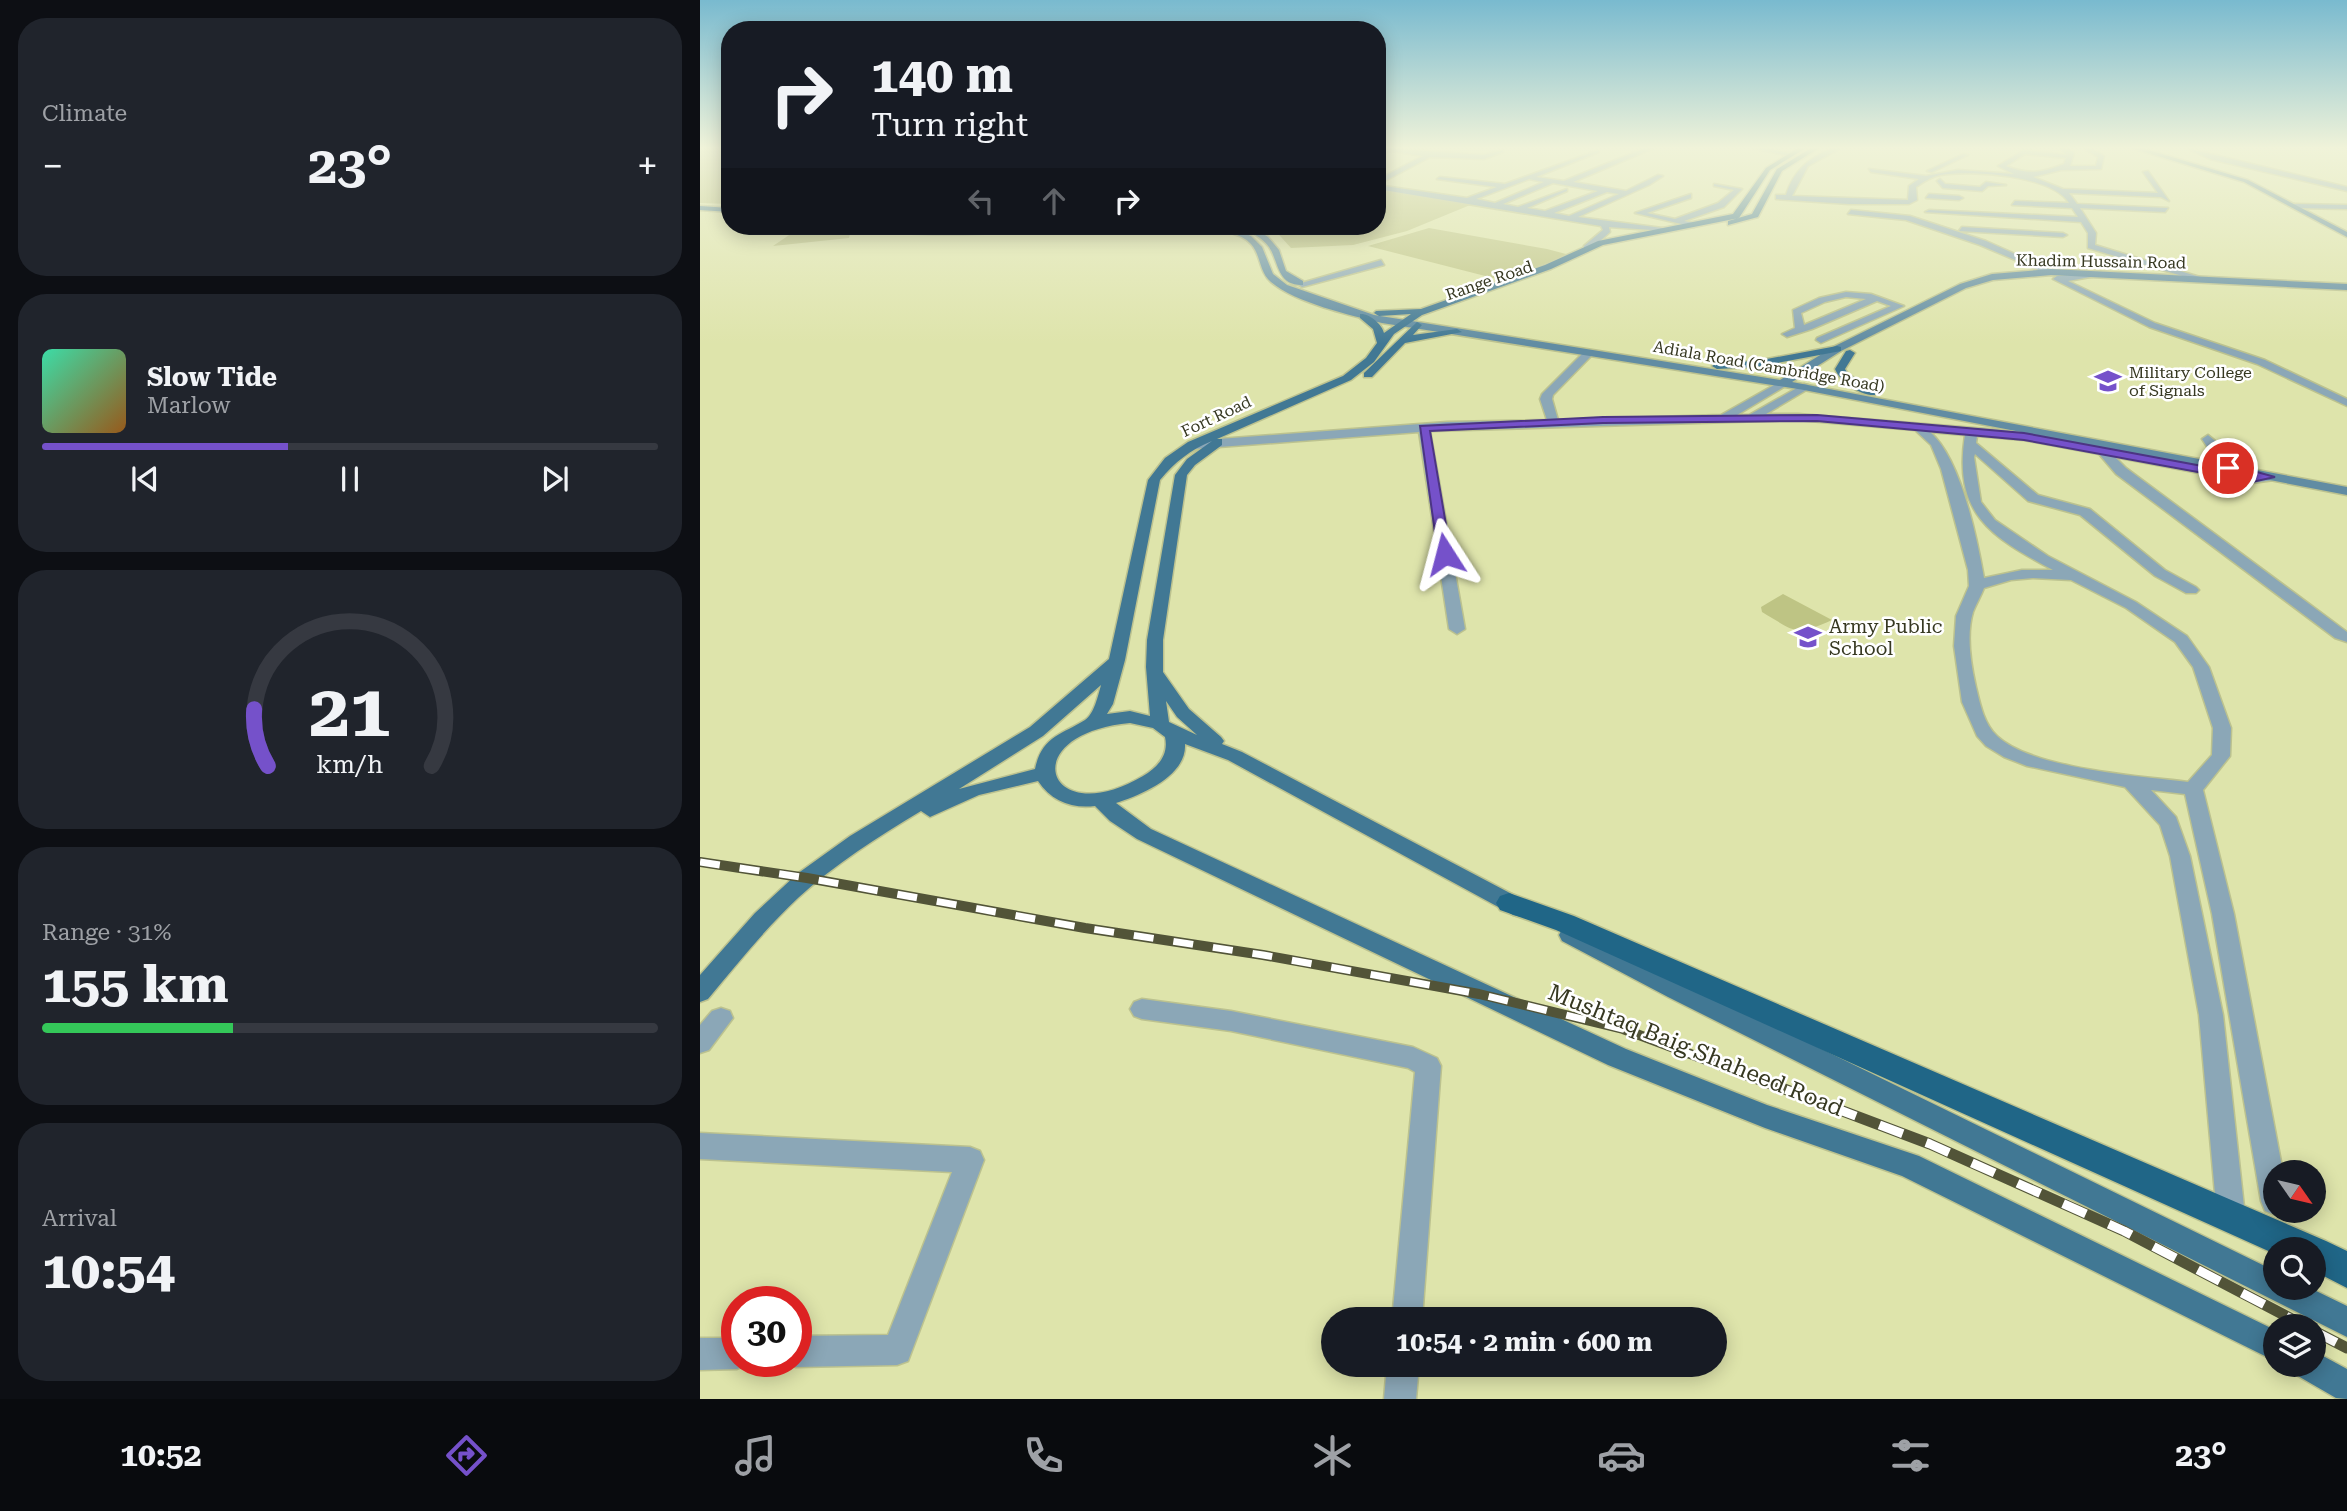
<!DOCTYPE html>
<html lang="en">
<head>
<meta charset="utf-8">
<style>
	body { margin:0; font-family:"Roboto Serif",serif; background:#20242c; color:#f1f3f6; height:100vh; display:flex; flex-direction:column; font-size:26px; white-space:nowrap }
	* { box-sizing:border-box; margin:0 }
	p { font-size:23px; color:#9ea1a6 }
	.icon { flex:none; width:38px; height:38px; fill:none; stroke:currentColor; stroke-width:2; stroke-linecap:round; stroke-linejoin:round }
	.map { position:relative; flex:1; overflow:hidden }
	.drawer { display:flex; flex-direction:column; gap:18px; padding:18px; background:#0d0f14; width:700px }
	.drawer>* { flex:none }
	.hud { position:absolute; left:21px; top:21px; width:665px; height:214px; border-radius:28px; box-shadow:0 4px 18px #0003; background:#171b24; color:#f1f3f6; overflow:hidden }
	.needle { width:46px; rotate:124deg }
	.buttons { position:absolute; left:1563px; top:1160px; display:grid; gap:14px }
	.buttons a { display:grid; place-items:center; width:63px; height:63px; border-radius:50%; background:#171b24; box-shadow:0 4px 18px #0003; font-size:35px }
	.speed { position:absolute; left:21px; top:1286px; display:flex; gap:14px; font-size:35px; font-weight:700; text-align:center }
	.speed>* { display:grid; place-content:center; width:91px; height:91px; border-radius:50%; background:#171b24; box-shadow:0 4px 18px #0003; line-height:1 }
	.speed .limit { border:10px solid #d22; background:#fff; color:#111 }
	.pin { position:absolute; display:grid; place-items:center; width:60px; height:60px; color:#fff; margin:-30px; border:4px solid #fff; border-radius:50%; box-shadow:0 2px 7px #0007 }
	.me { position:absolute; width:77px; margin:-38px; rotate:351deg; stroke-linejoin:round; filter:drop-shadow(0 0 5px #0008) }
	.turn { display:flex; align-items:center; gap:24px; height:147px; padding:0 35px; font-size:32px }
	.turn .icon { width:91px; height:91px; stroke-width:2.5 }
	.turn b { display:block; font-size:49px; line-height:60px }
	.lanes { display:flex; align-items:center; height:66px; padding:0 35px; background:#0003; justify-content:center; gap:35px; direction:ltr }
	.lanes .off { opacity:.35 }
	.big { font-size:52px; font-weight:700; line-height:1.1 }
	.drawer .widget { flex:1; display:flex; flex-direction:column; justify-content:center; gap:10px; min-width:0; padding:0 24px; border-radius:28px; background:#20242c }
	.drawer .dial { align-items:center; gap:0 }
	.dial svg { height:182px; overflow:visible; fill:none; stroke:#363941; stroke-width:7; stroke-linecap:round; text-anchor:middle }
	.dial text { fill:#f1f3f6; stroke:none }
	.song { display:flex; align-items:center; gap:21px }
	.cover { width:84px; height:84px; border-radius:10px; background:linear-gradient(135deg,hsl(160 70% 55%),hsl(30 70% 35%)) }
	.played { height:7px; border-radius:4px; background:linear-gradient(90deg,#7551ca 40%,#363941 40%) }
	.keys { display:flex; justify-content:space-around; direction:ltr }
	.heat { display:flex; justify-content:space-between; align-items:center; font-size:38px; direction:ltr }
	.charge { height:10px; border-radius:5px; background:linear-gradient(90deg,#34c759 31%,#363941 0) }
	.trip { position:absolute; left:621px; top:1307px; width:406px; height:70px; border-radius:35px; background:#171b24; box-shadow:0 4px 18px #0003; font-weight:700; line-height:70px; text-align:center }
	.dock { display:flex; height:112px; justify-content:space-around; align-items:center; background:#090b0e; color:#9ea1a6 }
	.dock .icon { width:49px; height:49px }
	.dock .on { color:#7551ca }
	.dock b { font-size:32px; color:#f1f3f6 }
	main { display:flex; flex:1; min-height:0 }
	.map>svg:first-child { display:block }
	.green { fill:#bec484 }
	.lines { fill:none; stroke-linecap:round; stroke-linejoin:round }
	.street-casing { stroke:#bcc28f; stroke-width:3 }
	.secondary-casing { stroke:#bcc28f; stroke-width:3 }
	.primary-casing { stroke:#bcc28f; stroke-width:3 }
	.highway-casing { stroke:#bcc28f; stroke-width:3 }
	.street { fill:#8ba7b7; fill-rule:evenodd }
	.secondary { fill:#618ca3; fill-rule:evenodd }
	.primary { fill:#417894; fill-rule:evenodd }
	.highway { fill:#206687; fill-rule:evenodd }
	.rail-far1-casing { stroke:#525438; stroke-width:10 }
	.rail-casing { stroke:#525438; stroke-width:11 }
	.rail-far1 { stroke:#fff; stroke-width:7; stroke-dasharray:20; stroke-linecap:butt }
	.rail { stroke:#fff; stroke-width:9; stroke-dasharray:25; stroke-linecap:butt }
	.route { fill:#7551ca; stroke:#4c3583; stroke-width:2 }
	.labels { text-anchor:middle; stroke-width:5; stroke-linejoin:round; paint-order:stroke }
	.far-street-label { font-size:16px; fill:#363821; stroke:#fff }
	.far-poi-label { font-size:16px; fill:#363821; stroke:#fff; text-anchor:start }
	.poi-label { font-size:19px; fill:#363821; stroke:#fff; text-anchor:start }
	.near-street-label { font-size:23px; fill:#363821; stroke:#fff }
</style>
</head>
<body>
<main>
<section class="drawer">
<div class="widget"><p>Climate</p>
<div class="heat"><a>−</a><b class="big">23°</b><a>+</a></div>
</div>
<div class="widget">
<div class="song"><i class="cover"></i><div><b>Slow Tide</b><p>Marlow</p></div></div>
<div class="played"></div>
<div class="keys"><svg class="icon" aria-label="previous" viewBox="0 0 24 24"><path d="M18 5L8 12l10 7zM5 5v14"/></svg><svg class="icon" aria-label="pause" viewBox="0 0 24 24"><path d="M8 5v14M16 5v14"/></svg><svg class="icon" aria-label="next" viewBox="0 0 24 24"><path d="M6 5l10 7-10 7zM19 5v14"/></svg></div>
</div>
<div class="widget dial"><svg viewBox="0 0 100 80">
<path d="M14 69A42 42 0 1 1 86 69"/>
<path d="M14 69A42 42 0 0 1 8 44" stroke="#7551ca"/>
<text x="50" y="56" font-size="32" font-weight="700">21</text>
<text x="50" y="72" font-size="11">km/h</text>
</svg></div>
<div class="widget"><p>Range · 31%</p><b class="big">155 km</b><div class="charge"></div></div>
<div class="widget"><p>Arrival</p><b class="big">10:54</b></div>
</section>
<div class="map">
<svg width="1647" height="1399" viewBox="0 0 1647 1399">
	<rect width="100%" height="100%" fill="#dee4ab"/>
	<path class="green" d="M0,148H30V204L0,203Z
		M677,190L775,203L707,231L653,245L591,248L571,226H677Z
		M729,228L847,249L866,254L857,260L797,279L668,246Z
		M151,230L149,238L73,246L95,231Z
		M1083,594L1132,620C1095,637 1096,632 1062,612L1061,607Z"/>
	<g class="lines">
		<g class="street-casing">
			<path id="street" d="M686,148L783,155L803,150V152L784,159L730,157L677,185L767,198L797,187L737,179L740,177L805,184L899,150V152L836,177L864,181L945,148H954L873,182L926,191L958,175L963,176L949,185L878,217L970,229L966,231L909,227L910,232L890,250H884V246L903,230L901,226L677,189V180L723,156L692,151L677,154V150ZM829,179L844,182L795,203L776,199ZM853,183L898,191L845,211L827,208L867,191V189L818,207L803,204ZM907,192L919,194L869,216L854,213Z
				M1052,148H1067L1093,154L1090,156Z
				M1132,148H1141L1108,166L1092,196L1208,200L1209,186L1219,179L1171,172L1169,169L1226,176L1258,170L1314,174L1298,166L1324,150L1367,155L1359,148H1367L1374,153L1370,166H1396L1398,157L1383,148H1391L1404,156L1401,169L1361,170L1333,177L1363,189L1458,193L1443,172L1448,171L1469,201L1461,197L1369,193L1377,204L1468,208L1465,212L1380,208L1396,233L1395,245L1503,278L1496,280L1388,248V233L1381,222L1225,212L1229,210L1378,217L1372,208L1312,205L1315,201L1369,203C1352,175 1271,170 1240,175C1231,177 1223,182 1216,187L1217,200L1209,204H1149L1076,199V195H1086C1094,170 1108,159 1132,148ZM1325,154L1366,158L1364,164C1342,173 1328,175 1306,166Z
				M1486,148L1647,187V191L1510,159Z
				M1263,154L1268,155L1232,172L1227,171Z
				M1240,179L1245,184L1280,187L1286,182L1306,185L1288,186L1282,191L1243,188L1237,181Z
				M1014,184L1042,189L1024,207L984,221L994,223V227L935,213L991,194V198L947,213L975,219L1018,203L1034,190L1014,186Z
				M1229,194L1259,196L1263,198L1259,200L1226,198Z
				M1594,204L1647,205V209L1597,208Z
				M1151,210L1210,216L1286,241L1355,272L1348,274L1280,245L1206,220L1148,214Z
				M1262,227L1363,233L1367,235L1363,237L1259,231Z
				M681,260L684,265L602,287L598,284Z
				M1395,274L1396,276L1368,281L1455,323L1565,360L1647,399V406L1557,364L1449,327L1353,279L1357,276Z
				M1146,292L1171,294L1204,306L1121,343L1116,340L1117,338L1191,306L1177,301L1112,329L1087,337L1082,334L1095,328L1093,310L1119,298ZM1146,297L1166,299L1104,325L1101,313L1125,302Z
				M886,350L895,352L853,395L852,399L858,420L1021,415L1083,380L1087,381V385L1037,415H1049L1104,384L1108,385V389L1066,414H1098L1324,432L1552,475L1574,474V480L1552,483L1415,457L1426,468L1647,632V642L1635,638L1416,474L1399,454L1324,440L1277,436L1276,443L1338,495L1390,509L1465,570L1496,587L1499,590L1496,593H1486L1455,576L1380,515L1328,501L1275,454L1274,457L1281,502L1295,520L1348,556L1436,602L1487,636L1509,667L1531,728L1530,756L1503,790L1534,914L1583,1172H1575V1211H1584L1575,1215L1565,1211L1561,1201L1512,914L1485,794L1451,790L1476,817L1490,856L1523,1015L1545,1216L1541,1226L1531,1230L1521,1226L1517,1216L1499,1015L1470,856L1460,825L1425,787L1327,766L1304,757L1286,746L1277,736L1262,702L1254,646L1256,616L1269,586L1268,570L1241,469L1231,445L1215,430L1098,420L730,431L765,629L757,634L749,629L719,432L492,449L486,445L492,441L747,422L847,420L840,399L842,394ZM1230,432L1265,435C1253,513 1289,536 1353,570H1322L1284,578C1277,538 1261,459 1230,432ZM1333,578L1371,580L1426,608L1475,642L1493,667L1513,728L1512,755L1488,782C1440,776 1332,769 1297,736C1284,724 1280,704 1276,687C1271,665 1266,635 1273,612C1276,604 1281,596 1284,588L1311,580Z
				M1508,435L1520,445L1527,459L1525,462H1517L1515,459L1502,439Z
				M442,999L531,1011L713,1047L737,1058L741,1066L722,1320H692L715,1072L708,1068L531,1031L442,1019L434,1016L430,1009L434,1002Z
				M21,1008L30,1011L33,1018L9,1050L0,1053V1025L12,1011Z
				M0,1133L270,1147L280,1151L284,1160L208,1361L197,1365L96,1367L84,1362H96V1336L188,1335L252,1172L0,1159Z
				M0,1338H37V1362H49L48,1364L37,1369L0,1370Z
				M687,1365H719L716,1399H684Z"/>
		</g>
		<g class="secondary-casing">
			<path id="secondary" d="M1431,148H1442L1548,180L1647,232V237L1544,182Z
				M513,226H526L551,236L562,247L573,274L587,285L674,315L1080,380L1133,347L1260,284L1292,274L1351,269L1647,284V290L1351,275L1293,280L1266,288L1141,351L1092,382L1647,487V495L1104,390L682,323C650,315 596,303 571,282C559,272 561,255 551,244C541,233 525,233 513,226Z
				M542,226H551L568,237L579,250L586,271L603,281V285C577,286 579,262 569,247C562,237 551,233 542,226Z"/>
		</g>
		<g class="primary-casing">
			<path id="primary" d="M1098,148H1106L1070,170L1039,218L903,245L851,269L722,315L694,334L674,362L651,380L517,439H522V445L495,465L487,475L463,640V672L489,709L521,737L524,741L522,744L542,752L829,903L832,909L829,915L821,917L813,915L528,760L485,744C487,776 441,795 416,803L451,829L926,1049L1067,1105L1219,1156L1575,1330V1361L1202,1176L1065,1128L908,1065L437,839L410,821L395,806C372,809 351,801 338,781L279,795L230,817L221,811C178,837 135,864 98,898C65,929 37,964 8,999L0,1002V975L55,913L97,874L150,836L330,727L409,659L448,480L465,458L488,442L643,376L666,358L677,343L673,329L660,318V314C669,313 682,324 684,333L711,314L679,316L674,313L676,311L721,309L845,265L898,241L1033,214L1066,168ZM512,441L487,459L475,475L447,640L446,667L450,716L430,711L407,714L413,704L425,660L460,480C475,462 490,450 512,441ZM401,685C398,696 394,714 385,720C361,735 342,736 335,769L259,789L343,736ZM466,701L477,717L497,735L469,722ZM430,723L453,728L465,737C469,755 458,767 443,776C347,833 312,734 430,723Z
				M1111,148H1119L1082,171L1058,217L1028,225V221L1052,214L1077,169Z
				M0,206L30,208V212L0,210Z
				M157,226L226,230L339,226C318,237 178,237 157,226Z
				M717,322L722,325L713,335L757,329L762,332L705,343L672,377H664V373Z
				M1137,346L1141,347V351L1056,367L1017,369L1012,366L1017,363L1056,361Z
				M1150,350L1155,353L1145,369L1148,374L1175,391V395C1161,396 1140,382 1135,369L1146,351Z
				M870,926L1575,1271V1288H1610L1647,1306V1337L968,997L862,941L859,935L862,929Z
				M1614,1351L1647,1369V1399L1636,1398L1598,1376L1593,1365H1614Z"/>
		</g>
		<g class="highway-casing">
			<path id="highway" d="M809,893L874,916L1626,1241L1647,1251V1288L1614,1271V1250H1575V1254L856,930L800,910L796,903L800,896Z"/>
		</g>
		<use href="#street" class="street"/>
		<use href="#secondary" class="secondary"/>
		<use href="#primary" class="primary"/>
		<use href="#highway" class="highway"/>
		<g class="rail-far1-casing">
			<path id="rail-far1" d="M0,862L107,878L385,928L563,955L779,994L923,1029L1044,1074"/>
		</g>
		<g class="rail-casing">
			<path id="rail" d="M1039,1072L1230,1144L1424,1231L1605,1326
				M1614,1331L1647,1348"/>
		</g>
		<use href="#rail-far1" class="rail-far1"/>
		<use href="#rail" class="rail"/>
	</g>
	<linearGradient id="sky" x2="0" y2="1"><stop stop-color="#79bacf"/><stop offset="0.43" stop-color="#f0f3d9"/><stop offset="1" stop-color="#f0f3d9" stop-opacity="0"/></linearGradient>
	<rect width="1647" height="344" fill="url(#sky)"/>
	<path class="route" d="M1117,415L1324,433L1524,470V465L1528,464L1575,477L1552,482L1324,440L1117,421L903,423L730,431L751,554L745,558L738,554L720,426L903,417Z"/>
	<defs>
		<g id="university-bare" transform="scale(2.1)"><path d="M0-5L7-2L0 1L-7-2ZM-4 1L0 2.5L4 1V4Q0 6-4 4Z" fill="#7551ca" stroke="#fff" stroke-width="2.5" paint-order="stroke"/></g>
	</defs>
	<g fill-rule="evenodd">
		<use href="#university-bare" x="1408" y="381"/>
		<use href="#university-bare" x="1108" y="637"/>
	</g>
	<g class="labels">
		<g class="far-street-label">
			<text transform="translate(1401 261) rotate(1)" y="6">Khadim Hussain Road</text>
			<text transform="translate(789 280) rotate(-19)" y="6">Range Road</text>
			<text transform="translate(1069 366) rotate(10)" y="6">Adiala Road (Cambridge Road)</text>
			<text transform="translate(516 416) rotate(-25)" y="6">Fort Road</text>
		</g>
		<g class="far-poi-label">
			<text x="1429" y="378">Military College<tspan x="1429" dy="18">of Signals</tspan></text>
		</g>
		<g class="poi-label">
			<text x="1129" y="633">Army Public<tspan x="1129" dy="22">School</tspan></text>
		</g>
		<g class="near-street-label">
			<text transform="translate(996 1050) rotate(22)" y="8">Mushtaq Baig Shaheed Road</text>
		</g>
	</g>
</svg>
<div class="buttons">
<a><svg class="needle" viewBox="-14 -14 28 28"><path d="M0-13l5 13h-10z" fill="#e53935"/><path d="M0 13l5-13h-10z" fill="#9ea1a6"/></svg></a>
<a><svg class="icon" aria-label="search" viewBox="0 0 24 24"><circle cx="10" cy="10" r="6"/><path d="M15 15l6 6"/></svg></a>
<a><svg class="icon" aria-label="layers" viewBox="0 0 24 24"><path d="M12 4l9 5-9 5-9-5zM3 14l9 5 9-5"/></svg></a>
</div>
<div class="speed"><div class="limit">30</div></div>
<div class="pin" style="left:1528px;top:468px;background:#d93025"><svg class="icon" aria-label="arrive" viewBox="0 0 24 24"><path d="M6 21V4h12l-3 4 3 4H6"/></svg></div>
<svg class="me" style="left:745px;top:554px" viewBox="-20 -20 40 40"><path d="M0-17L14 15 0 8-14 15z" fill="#7551ca" stroke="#fff" stroke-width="4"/></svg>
<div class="trip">10:54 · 2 min · 600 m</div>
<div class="hud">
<div class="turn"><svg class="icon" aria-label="right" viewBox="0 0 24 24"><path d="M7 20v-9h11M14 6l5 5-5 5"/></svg><div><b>140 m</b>Turn right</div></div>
<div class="lanes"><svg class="icon off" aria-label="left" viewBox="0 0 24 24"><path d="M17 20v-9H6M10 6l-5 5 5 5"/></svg><svg class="icon off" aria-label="ahead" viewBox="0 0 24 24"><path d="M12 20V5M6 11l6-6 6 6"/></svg><svg class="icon" aria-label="right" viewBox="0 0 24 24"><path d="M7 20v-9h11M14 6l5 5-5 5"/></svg></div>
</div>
</div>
</main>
<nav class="dock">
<b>10:52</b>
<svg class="icon on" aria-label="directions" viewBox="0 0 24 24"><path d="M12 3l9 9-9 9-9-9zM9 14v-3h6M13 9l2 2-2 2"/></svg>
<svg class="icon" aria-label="music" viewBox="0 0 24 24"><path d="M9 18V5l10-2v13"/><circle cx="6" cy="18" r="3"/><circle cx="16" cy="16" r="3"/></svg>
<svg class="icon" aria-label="phone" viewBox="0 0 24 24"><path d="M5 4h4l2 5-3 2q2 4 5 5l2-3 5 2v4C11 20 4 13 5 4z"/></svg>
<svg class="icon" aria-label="climate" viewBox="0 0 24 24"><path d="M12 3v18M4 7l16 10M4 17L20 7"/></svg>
<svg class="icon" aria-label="car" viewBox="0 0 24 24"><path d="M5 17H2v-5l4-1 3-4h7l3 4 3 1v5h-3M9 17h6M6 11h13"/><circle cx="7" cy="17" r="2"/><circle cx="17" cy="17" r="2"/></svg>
<svg class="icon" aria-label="filters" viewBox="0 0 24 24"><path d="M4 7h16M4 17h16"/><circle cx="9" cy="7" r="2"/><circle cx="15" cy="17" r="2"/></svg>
<b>23°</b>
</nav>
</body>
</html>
